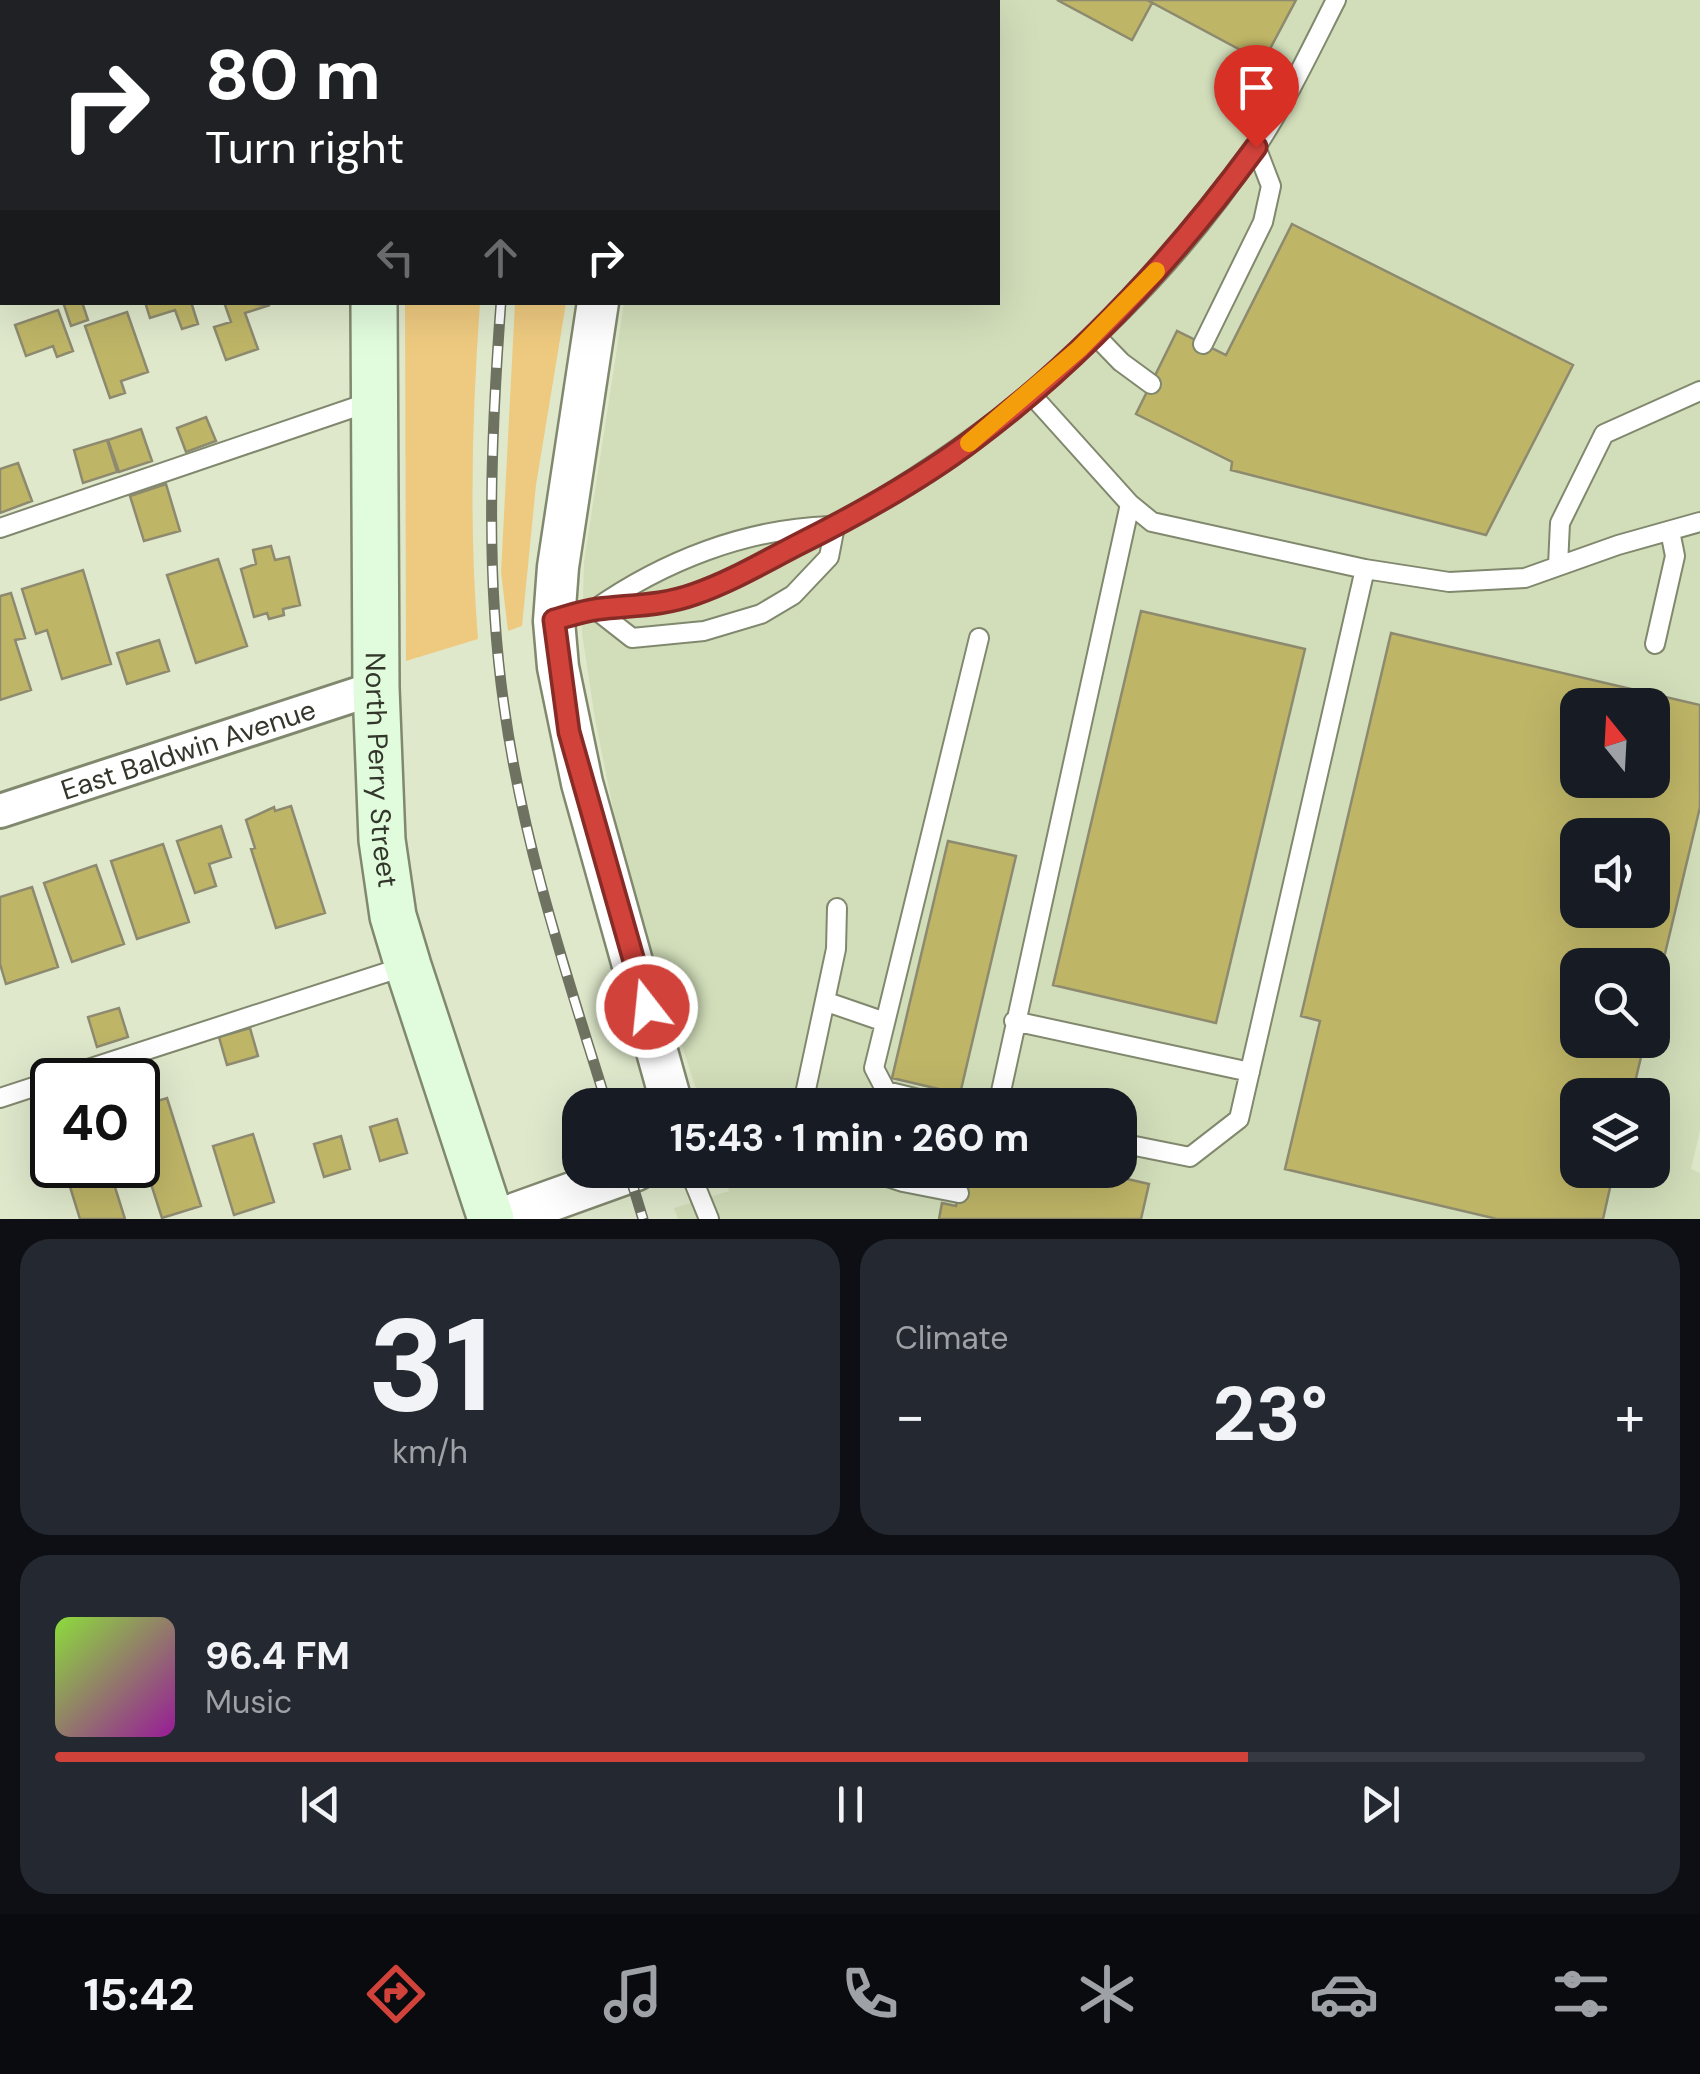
<!DOCTYPE html>
<html lang="en">
<head>
<meta charset="utf-8">
<style>
	body { margin:0; font-family:"DM Sans",sans-serif; background:#242831; color:#f1f3f6; height:100vh; display:flex; flex-direction:column; font-size:38px; white-space:nowrap }
	* { box-sizing:border-box; margin:0 }
	p { font-size:32px; color:#9ea1a6 }
	.icon { flex:none; width:55px; height:55px; fill:none; stroke:currentColor; stroke-width:2; stroke-linecap:round; stroke-linejoin:round }
	.map { position:relative; height:1219px; overflow:hidden }
	.details { display:flex; flex-direction:column; gap:20px; padding:20px; background:#0d0f14; flex:1 }
	.details>* { flex:none }
	.banner { position:absolute; left:0px; top:0px; width:1000px; height:305px; box-shadow:0 10px 40px #0002; background:#202124; color:#fff; overflow:hidden }
	.needle { width:65px; rotate:342deg }
	.controls { position:absolute; left:1560px; top:688px; display:grid; gap:20px }
	.controls a { display:grid; place-items:center; width:110px; height:110px; border-radius:20px; background:#171b24; box-shadow:0 10px 40px #0002; font-size:50px }
	.speed { position:absolute; left:30px; top:1058px; display:flex; gap:20px; font-size:50px; font-weight:700; text-align:center }
	.speed>* { display:grid; place-content:center; width:130px; height:130px; border-radius:50%; background:#171b24; box-shadow:0 10px 40px #0002; line-height:1 }
	.speed .limit { border:5px solid #111; border-radius:15px; background:#fff; color:#111 }
	.pin { position:absolute; display:grid; place-items:center; width:85px; height:85px; color:#fff; margin:-102px -42px; border-radius:50% 50% 50% 0; rotate:-45deg; box-shadow:0 0 10px #0007 }
	.pin .icon { rotate:45deg }
	.me { position:absolute; width:110px; margin:-55px; rotate:344deg; stroke-linejoin:round; filter:drop-shadow(0 0 8px #0008) }
	.turn { display:flex; align-items:center; gap:35px; height:210px; padding:0 40px; font-size:45px }
	.turn .icon { width:130px; height:130px; stroke-width:2.5 }
	.turn b { display:block; font-size:70px; line-height:85px }
	.lanes { display:flex; align-items:center; height:95px; padding:0 40px; background:#0003; justify-content:center; gap:50px; direction:ltr }
	.lanes .off { opacity:.35 }
	.big { font-size:75px; font-weight:700; line-height:1.1 }
	.details .tile { flex:1; display:flex; flex-direction:column; justify-content:center; gap:15px; min-width:0; padding:0 35px; border-radius:30px; background:#242831 }
	.details .dial { align-items:center; gap:0 }
	.dial b { font-size:130px; line-height:1 }
	.song { display:flex; align-items:center; gap:30px }
	.cover { width:120px; height:120px; border-radius:15px; background:linear-gradient(135deg,hsl(90 70% 55%),hsl(300 70% 35%)) }
	.played { height:10px; border-radius:5px; background:linear-gradient(90deg,#d0423a 75%,#363941 75%) }
	.keys { display:flex; justify-content:space-around; direction:ltr }
	.heat { display:flex; justify-content:space-between; align-items:center; font-size:55px; direction:ltr }
	.details .tiles { flex:1; display:grid; gap:20px; grid-template-columns:1fr 1fr }
	.tile:last-child { grid-column:span 2 }
	.trip { position:absolute; left:562px; top:1088px; width:575px; height:100px; border-radius:30px; background:#171b24; box-shadow:0 10px 40px #0002; font-weight:700; line-height:100px; text-align:center }
	.tab-bar { display:flex; height:160px; justify-content:space-around; align-items:center; background:#090b0e; color:#9ea1a6 }
	.tab-bar .icon { width:70px; height:70px }
	.tab-bar .active { color:#d0423a }
	.tab-bar b { font-size:45px; color:#f1f3f6 }
	.map>svg:first-child { display:block }
	.built { fill:#d2deba; fill-rule:evenodd }
	.green { fill:#eeca80 }
	.building { fill:#beb567; stroke:#8d8a6f; stroke-width:2.5; fill-rule:evenodd }
	.lines { fill:none; stroke-linecap:round; stroke-linejoin:round }
	.service-casing { stroke:#80886e; stroke-width:22 }
	.minor-casing { stroke:#80886e; stroke-width:38 }
	.tertiary-casing { stroke:#80886e; stroke-width:45 }
	.secondary-casing { stroke:#80886e; stroke-width:50 }
	.service { stroke:#fff; stroke-width:18 }
	.minor { stroke:#fff; stroke-width:32 }
	.tertiary { stroke:#fff; stroke-width:40 }
	.secondary { stroke:#e1fbdd; stroke-width:45 }
	.rail-casing { stroke:#6d7261; stroke-width:11 }
	.rail { stroke:#fff; stroke-width:8; stroke-dasharray:22; stroke-linecap:butt }
	.route-casing { stroke:#872b26; stroke-width:25 }
	.route { stroke:#d0423a; stroke-width:18 }
	.slow { stroke:#f59e0b; stroke-width:18 }
	.labels { text-anchor:middle; stroke-width:8; stroke-linejoin:round; paint-order:stroke }
	.street-label { font-size:28px; fill:#33362b; stroke:#fff }
</style>
</head>
<body>
<div class="map">
<svg width="1700" height="1219" viewBox="0 0 1700 1219">
	<rect width="100%" height="100%" fill="#dfe8cb"/>
	<path class="built" d="M697,0H1700V1131L1691,1169L1700,1173V1219H678L674,1208L729,1191L722,1170H1120V1105H701L643,922L617,828L595,719L582,633L584,562L624,303L998,302V2H696ZM1578,705H1652V780H1578ZM1578,835H1652V910H1578ZM1578,965H1652V1040H1578ZM1578,1095H1652V1170H1578Z"/>
	<path class="green" d="M405,303H480C472,415 469,527 478,639L406,661Z
		M515,303H566L536,485L522,626L508,631L501,572Z"/>
	<path class="building" d="M1057,0H1147L1152,3L1132,40Z
		M1147,0H1296L1263,62Z
		M1292,224L1573,365L1486,535L1231,470L1232,462L1136,414L1177,331L1226,355Z
		M63,302H82L88,320L71,326Z
		M145,302H195L192,305L198,324L182,329L175,310L150,318Z
		M224,302L270,305L245,313L258,349L226,360L214,327L231,322Z
		M58,310L73,351L57,357L53,346L26,356L15,325Z
		M127,312L148,372L121,381L125,393L110,398L85,326Z
		M206,417L216,441L186,452L177,428Z
		M141,429L152,461L119,472L108,440Z
		M107,440L117,472L83,483L74,450Z
		M18,463L32,501L0,513V469Z
		M166,484L180,531L144,541L130,496Z
		M271,546L275,560L289,557L300,605L283,609L284,615L269,619L267,613L254,617L241,569L256,564L253,550Z
		M218,559L247,646L196,663L167,575Z
		M83,570L111,664L62,679L47,630L36,634L22,589Z
		M11,593L25,638L15,640L31,690L0,700V596Z
		M1141,611L1305,649L1216,1023L1053,985Z
		M1391,633L1700,705V807L1652,1008V965H1578V1040H1645L1632,1095H1578V1170H1614L1603,1219H1497L1285,1169L1320,1021L1301,1016ZM1578,705H1652V780H1578ZM1578,835H1652V910H1578Z
		M159,640L169,671L127,684L117,653Z
		M291,806L325,913L276,928L251,849L255,848L246,820L274,807L275,811Z
		M221,826L231,857L209,864L216,886L195,893L177,841Z
		M948,841L1016,856L960,1094L892,1078Z
		M163,844L189,922L137,939L111,861Z
		M96,865L124,944L72,962L44,883Z
		M32,887L58,967L6,984L0,964V897Z
		M119,1008L128,1037L97,1047L88,1017Z
		M250,1028L258,1056L227,1065L219,1037Z
		M167,1098L201,1206L162,1218L142,1156L138,1158V1107Z
		M397,1119L407,1153L380,1161L370,1127Z
		M253,1134L274,1202L234,1215L213,1146Z
		M341,1136L350,1169L324,1177L314,1144Z
		M108,1165L125,1219H80L67,1177Z
		M964,1170H1088L1149,1184L1141,1219H939L942,1203L956,1206Z"/>
	<g class="lines">
		<g class="service-casing">
			<path id="service" d="M29,2L37,0
				M0,12L2,11
				M1094,334L1121,362L1151,384
				M1203,344L1263,222L1271,186L1256,147
				M1030,393L1130,504L1152,522L1365,569L1449,582L1525,578L1618,545L1700,522
				M0,528L373,401
				M1558,565L1560,523L1604,434L1700,391
				M595,609L632,638L704,631L761,614L793,595L829,557L835,526
				M595,609C664,561 745,529 830,526
				M554,621C568,617 583,611 598,609C631,605 662,606 695,594C730,582 764,562 797,545C976,454 1145,316 1256,147C1287,100 1311,49 1336,0
				M1655,644L1675,556L1670,531
				M827,1002L885,1022
				M1014,1021L1250,1072
				M54,1080L406,966
				M0,1098L52,1081
				M807,1105L805,1094L836,949L837,908
				M943,1105L886,1091L874,1068L979,638
				M998,1105L1130,504
				M1120,1143L1190,1157L1239,1119L1365,569
				M689,1170L709,1219
				M866,1170L903,1182L959,1193"/>
		</g>
		<g class="minor-casing">
			<g id="minor">
				<path d="M0,247L2,246"/>
				<path id="s1" d="M0,811L376,688"/>
			</g>
		</g>
		<g class="tertiary-casing">
			<path id="tertiary" d="M666,2L667,0
				M598,302L558,567L554,621L558,667L582,783L672,1105
				M500,1219L636,1170"/>
		</g>
		<g class="secondary-casing">
			<g id="secondary">
				<path d="M298,0L299,2"/>
				<path d="M428,2L429,0"/>
				<path id="s2" d="M374,302L376,688L382,840L393,916L408,966L491,1219"/>
			</g>
		</g>
		<use href="#service" class="service"/>
		<use href="#minor" class="minor"/>
		<use href="#tertiary" class="tertiary"/>
		<use href="#secondary" class="secondary"/>
		<g class="rail-casing">
			<path id="rail" d="M559,2L560,0
				M501,302C491,437 485,573 504,706C523,844 566,973 607,1105
				M628,1170L643,1219"/>
		</g>
		<use href="#rail" class="rail"/>
	</g>
	<g class="lines">
		<g class="route-casing">
			<path id="route" d="M647,1007L569,732L554,620C568,616 583,611 598,609C631,605 662,606 695,594C730,582 764,562 797,545C857,515 919,481 973,440C1082,359 1176,256 1256,147"/>
		</g>
		<use href="#route" class="route"/>
		<path class="slow" d="M969,443L1079,349L1156,271"/>
	</g>
	<g class="labels">
		<g class="street-label">
			<text dy="10" stroke="none"><textPath href="#s1" startOffset="198">East Baldwin Avenue</textPath></text>
			<text dy="10" stroke="none"><textPath href="#s2" startOffset="468">North Perry Street</textPath></text>
		</g>
	</g>
</svg>
<div class="controls">
<a><svg class="needle" viewBox="-14 -14 28 28"><path d="M0-13l5 13h-10z" fill="#e53935"/><path d="M0 13l5-13h-10z" fill="#9ea1a6"/></svg></a>
<a><svg class="icon" aria-label="sound" viewBox="0 0 24 24"><path d="M4 9h4l5-4v14l-5-4H4zM17 9q2 3 0 6"/></svg></a>
<a><svg class="icon" aria-label="search" viewBox="0 0 24 24"><circle cx="10" cy="10" r="6"/><path d="M15 15l6 6"/></svg></a>
<a><svg class="icon" aria-label="layers" viewBox="0 0 24 24"><path d="M12 4l9 5-9 5-9-5zM3 14l9 5 9-5"/></svg></a>
</div>
<div class="speed"><div class="limit">40</div></div>
<div class="pin" style="left:1256px;top:147px;background:#d93025"><svg class="icon" aria-label="arrive" viewBox="0 0 24 24"><path d="M6 21V4h12l-3 4 3 4H6"/></svg></div>
<svg class="me" style="left:647px;top:1007px" viewBox="-20 -20 40 40"><circle r="17" fill="#d0423a" stroke="#fff" stroke-width="3"/><path d="M0-11L8 9 0 5-8 9z" fill="#fff"/></svg>
<div class="trip">15:43 · 1 min · 260 m</div>
<div class="banner">
<div class="turn"><svg class="icon" aria-label="right" viewBox="0 0 24 24"><path d="M7 20v-9h11M14 6l5 5-5 5"/></svg><div><b>80 m</b>Turn right</div></div>
<div class="lanes"><svg class="icon off" aria-label="left" viewBox="0 0 24 24"><path d="M17 20v-9H6M10 6l-5 5 5 5"/></svg><svg class="icon off" aria-label="ahead" viewBox="0 0 24 24"><path d="M12 20V5M6 11l6-6 6 6"/></svg><svg class="icon" aria-label="right" viewBox="0 0 24 24"><path d="M7 20v-9h11M14 6l5 5-5 5"/></svg></div>
</div>
</div>
<section class="details">
<div class="tiles">
<div class="tile dial"><b>31</b><p>km/h</p></div>
<div class="tile"><p>Climate</p>
<div class="heat"><a>−</a><b class="big">23°</b><a>+</a></div>
</div>
<div class="tile">
<div class="song"><i class="cover"></i><div><b>96.4 FM</b><p>Music</p></div></div>
<div class="played"></div>
<div class="keys"><svg class="icon" aria-label="previous" viewBox="0 0 24 24"><path d="M18 5L8 12l10 7zM5 5v14"/></svg><svg class="icon" aria-label="pause" viewBox="0 0 24 24"><path d="M8 5v14M16 5v14"/></svg><svg class="icon" aria-label="next" viewBox="0 0 24 24"><path d="M6 5l10 7-10 7zM19 5v14"/></svg></div>
</div>
</div>
</section>
<nav class="tab-bar">
<b>15:42</b>
<svg class="icon active" aria-label="directions" viewBox="0 0 24 24"><path d="M12 3l9 9-9 9-9-9zM9 14v-3h6M13 9l2 2-2 2"/></svg>
<svg class="icon" aria-label="music" viewBox="0 0 24 24"><path d="M9 18V5l10-2v13"/><circle cx="6" cy="18" r="3"/><circle cx="16" cy="16" r="3"/></svg>
<svg class="icon" aria-label="phone" viewBox="0 0 24 24"><path d="M5 4h4l2 5-3 2q2 4 5 5l2-3 5 2v4C11 20 4 13 5 4z"/></svg>
<svg class="icon" aria-label="climate" viewBox="0 0 24 24"><path d="M12 3v18M4 7l16 10M4 17L20 7"/></svg>
<svg class="icon" aria-label="car" viewBox="0 0 24 24"><path d="M5 17H2v-5l4-1 3-4h7l3 4 3 1v5h-3M9 17h6M6 11h13"/><circle cx="7" cy="17" r="2"/><circle cx="17" cy="17" r="2"/></svg>
<svg class="icon" aria-label="filters" viewBox="0 0 24 24"><path d="M4 7h16M4 17h16"/><circle cx="9" cy="7" r="2"/><circle cx="15" cy="17" r="2"/></svg>
</nav>
</body>
</html>
